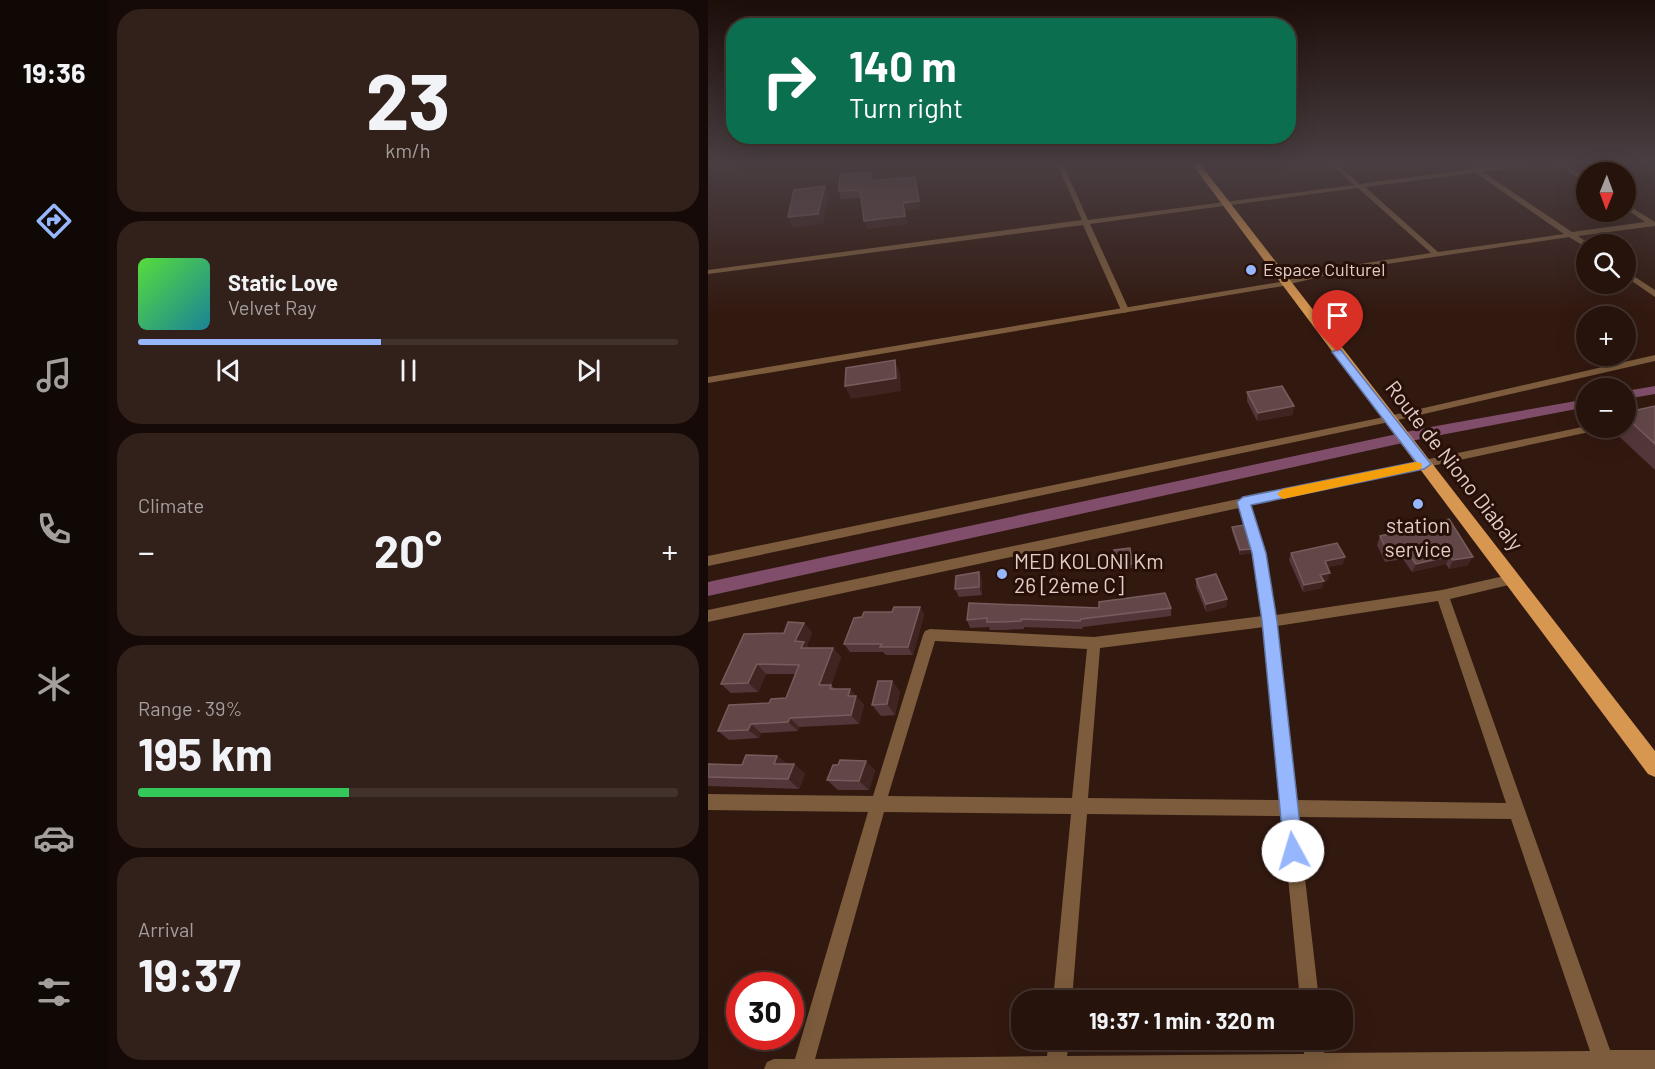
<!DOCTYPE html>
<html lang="en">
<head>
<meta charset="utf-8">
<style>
	body { margin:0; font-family:Barlow,sans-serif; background:#32201a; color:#f1f3f6; height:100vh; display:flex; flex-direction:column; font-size:22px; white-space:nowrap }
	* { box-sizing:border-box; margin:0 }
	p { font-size:20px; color:#a49e9d }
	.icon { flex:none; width:33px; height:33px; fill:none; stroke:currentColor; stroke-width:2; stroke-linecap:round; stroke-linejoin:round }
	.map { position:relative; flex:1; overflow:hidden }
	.drawer { display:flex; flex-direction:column; gap:9px; padding:9px; background:#150a07; width:600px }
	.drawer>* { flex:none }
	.hud { position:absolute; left:18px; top:18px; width:570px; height:126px; border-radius:24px; box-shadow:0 6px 24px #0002,0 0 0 2px #42322d; background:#0b6e4f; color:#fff; overflow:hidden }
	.needle { width:39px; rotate:181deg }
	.controls { position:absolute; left:868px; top:162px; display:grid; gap:12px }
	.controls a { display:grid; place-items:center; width:60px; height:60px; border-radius:50%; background:#26130c; box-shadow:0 6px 24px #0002,0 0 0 2px #42322d; font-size:30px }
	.speed { position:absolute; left:18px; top:972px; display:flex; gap:12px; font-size:30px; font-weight:700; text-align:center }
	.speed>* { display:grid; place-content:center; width:78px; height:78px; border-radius:50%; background:#26130c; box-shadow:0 6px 24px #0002,0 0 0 2px #42322d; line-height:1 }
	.speed .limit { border:9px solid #d22; background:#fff; color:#111 }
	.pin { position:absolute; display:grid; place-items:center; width:51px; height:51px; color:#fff; margin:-62px -26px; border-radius:50% 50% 50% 0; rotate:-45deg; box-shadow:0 0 6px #0007 }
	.pin .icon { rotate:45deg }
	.me { position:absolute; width:66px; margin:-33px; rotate:354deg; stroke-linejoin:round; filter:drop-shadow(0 0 4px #0008) }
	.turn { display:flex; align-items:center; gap:21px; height:126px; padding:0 24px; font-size:27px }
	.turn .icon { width:78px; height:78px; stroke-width:2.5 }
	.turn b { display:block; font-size:42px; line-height:51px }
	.big { font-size:45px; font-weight:700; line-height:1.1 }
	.drawer .card { flex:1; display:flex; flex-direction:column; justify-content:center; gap:9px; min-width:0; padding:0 21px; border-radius:24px; background:#32201a }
	.drawer .dial { align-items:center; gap:0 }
	.dial b { font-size:78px; line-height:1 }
	.song { display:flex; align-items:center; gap:18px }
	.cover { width:72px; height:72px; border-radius:9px; background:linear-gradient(135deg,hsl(110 70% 55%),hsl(190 70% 35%)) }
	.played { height:6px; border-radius:3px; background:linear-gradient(90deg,#96b6fd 45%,#42322d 45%) }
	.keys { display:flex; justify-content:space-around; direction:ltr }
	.heat { display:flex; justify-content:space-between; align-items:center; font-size:33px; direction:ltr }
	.charge { height:9px; border-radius:4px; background:linear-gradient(90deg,#34c759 39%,#42322d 0) }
	.trip { position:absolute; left:303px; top:990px; width:342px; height:60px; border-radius:24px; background:#26130c; box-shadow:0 6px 24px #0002,0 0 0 2px #42322d; font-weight:700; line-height:60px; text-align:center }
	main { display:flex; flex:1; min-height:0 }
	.tab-bar { display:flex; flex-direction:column; width:108px; justify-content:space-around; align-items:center; background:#0f0805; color:#a49e9d }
	.tab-bar .icon { width:42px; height:42px }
	.tab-bar .selected { color:#96b6fd }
	.tab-bar b { font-size:27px; color:#f1f3f6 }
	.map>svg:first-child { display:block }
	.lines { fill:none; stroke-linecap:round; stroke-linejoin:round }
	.canal { fill:#804e6a; fill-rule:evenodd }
	.minor { fill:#7c5c3c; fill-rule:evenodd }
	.tertiary { fill:#7c5c3c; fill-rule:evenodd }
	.primary { fill:#d89750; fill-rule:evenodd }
	.wall { fill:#533639 }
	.shaded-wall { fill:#3f2422 }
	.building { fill:#624748; stroke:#765c5c; stroke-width:1.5 }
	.route { fill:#96b6fd; stroke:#6276a4; stroke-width:1.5 }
	.slow { fill:#f59e0b }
	.poi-dot { fill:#96b6fd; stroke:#280f07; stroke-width:2 }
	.labels { text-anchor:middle; stroke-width:6; stroke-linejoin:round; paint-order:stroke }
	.far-poi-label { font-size:18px; fill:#e1cec8; stroke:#280f07; text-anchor:start }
	.street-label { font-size:21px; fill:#e1cec8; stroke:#280f07 }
	.poi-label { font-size:21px; fill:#e1cec8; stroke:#280f07 }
</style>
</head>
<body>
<main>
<nav class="tab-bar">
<b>19:36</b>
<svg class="icon selected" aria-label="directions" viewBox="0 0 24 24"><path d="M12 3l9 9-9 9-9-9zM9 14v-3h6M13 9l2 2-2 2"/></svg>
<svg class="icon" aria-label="music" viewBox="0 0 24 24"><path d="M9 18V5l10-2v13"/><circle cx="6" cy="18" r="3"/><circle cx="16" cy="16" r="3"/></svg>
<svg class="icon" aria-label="phone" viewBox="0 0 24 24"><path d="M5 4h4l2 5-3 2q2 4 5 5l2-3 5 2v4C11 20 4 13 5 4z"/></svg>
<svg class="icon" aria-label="climate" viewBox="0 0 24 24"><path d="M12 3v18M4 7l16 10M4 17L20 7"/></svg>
<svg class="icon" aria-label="car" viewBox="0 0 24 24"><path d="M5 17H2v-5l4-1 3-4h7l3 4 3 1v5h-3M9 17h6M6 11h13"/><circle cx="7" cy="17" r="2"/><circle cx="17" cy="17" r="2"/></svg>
<svg class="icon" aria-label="filters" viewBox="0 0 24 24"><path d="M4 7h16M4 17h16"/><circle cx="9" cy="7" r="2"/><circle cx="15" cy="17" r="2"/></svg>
</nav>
<section class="drawer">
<div class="card dial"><b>23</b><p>km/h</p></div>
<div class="card">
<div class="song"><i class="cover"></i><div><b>Static Love</b><p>Velvet Ray</p></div></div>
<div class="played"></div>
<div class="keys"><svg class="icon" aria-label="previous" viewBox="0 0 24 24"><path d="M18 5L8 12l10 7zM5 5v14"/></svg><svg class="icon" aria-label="pause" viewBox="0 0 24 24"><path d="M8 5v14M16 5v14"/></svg><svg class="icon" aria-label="next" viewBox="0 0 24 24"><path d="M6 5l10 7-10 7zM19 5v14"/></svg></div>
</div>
<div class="card"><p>Climate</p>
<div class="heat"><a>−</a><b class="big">20°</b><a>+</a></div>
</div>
<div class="card"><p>Range · 39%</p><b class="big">195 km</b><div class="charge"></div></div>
<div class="card"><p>Arrival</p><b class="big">19:37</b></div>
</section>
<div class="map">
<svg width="947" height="1069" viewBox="0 0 947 1069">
	<rect width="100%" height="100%" fill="#321910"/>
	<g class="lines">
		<path class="canal" d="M947,386V394L918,399V391Z
			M879,399V407L717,438L0,596V582L717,428Z"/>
		<path class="minor" d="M349,164H355L380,220L646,185L623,164H629L652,184L764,169L766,166L771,168L821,164L818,166L775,172L864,232L937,222L918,209V204L947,222V226L870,236L882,244H879V248L861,237L645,269L578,285H575V281L645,265L723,253L650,188L382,224L421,310L417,313L413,310L375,225L0,274V270L374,220ZM768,173L856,234L730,252L657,187Z
			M849,164H856L879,178V183Z
			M918,271L947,290V297L918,277Z
			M947,355V361L681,422L0,566V556L681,416Z
			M879,426L891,428L886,431L542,505L557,553L568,615L734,590L805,574L809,575L811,579L809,583L742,599L902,1050H947V1069H56L59,1062L66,1059H87L160,812L0,810V794L165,796L215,635L217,631L222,629L386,637L555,616L545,553L531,508L0,622V610ZM730,601L798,803L588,800L569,626ZM556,627L572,800L380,798L392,648ZM227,641L379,649L364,798L180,796ZM176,812L363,814L345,1000H364L379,814L574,816L592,1000H611L590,817L803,819L882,1051L616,1053L615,1040H595L596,1054L359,1056L361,1040H341L339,1056L107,1059Z"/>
		<path class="tertiary" d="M578,281H581V285L0,383V377Z"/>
		<path class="primary" d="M484,164H492L947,751V777L940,774Z"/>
	</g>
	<path class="wall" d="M207,177L213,209L197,211L199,224L159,229L153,198L133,199L131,191L166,179V181Z
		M539,392L586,406L584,415L549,421L539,401Z
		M947,406V470L902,428H918V409L929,410Z
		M741,519L760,565L741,569L738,564L704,572L695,559L677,562L669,545L672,536Z
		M524,527L543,549V553L532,555L524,531Z
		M422,548L424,568L408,569L406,550Z
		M583,553L635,564L620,567V580L615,581L614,588L595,592L581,560Z
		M271,572L274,581V595L251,597L247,589Z
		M488,579L519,599L518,607L498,612L488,587Z
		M212,607L216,615L205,655H178L175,652H142L136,644L154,617Z
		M391,608H463V616L375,627L374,629L316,627V629L296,630H282L281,627L262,628L259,620Z
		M96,623L104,633L99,645L101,648H125L133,657L123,685L127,689H142L156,705L151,724L91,727L90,731L53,733L51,738L21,740L10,731L61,703L78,698L88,674H58L50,692L23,693L13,684Z
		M184,681L192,692L187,715L173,716L164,705Z
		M69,756L79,764H86L97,774L91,789L0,786V764L34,765Z
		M130,765L167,770L161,790H130L119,780Z"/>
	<path class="shaded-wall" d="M207,177L213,209L197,211L199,224L159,229L156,221L195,203Z
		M117,186L121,196L115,224L85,228L80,217Z
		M187,360L192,373L193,391L143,399L137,386Z
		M586,406L584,415L549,421L550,413Z
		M543,549V553L532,555V550Z
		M742,556L738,564L704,572L708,564Z
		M637,557L635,564L615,568L617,561Z
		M765,557L760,565L741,569L745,560Z
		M271,572L274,581V595L271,587Z
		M622,573L620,580L611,582L612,575Z
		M616,581L614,588L595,592L596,585Z
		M519,599L518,607L498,612V604Z
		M212,607L216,615L205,655L200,647Z
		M96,623L104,633L99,645L104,651L102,658L87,641Z
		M125,648L133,657L119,695L111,685Z
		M49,664L58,674L50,692L40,683Z
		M184,681L192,692L187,715L179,704Z
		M142,689L156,705L151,724L143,715L140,696Z
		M82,718L91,727L90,731L80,722Z
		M43,724L53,733L51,738L40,730Z
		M69,756L81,766L66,764Z
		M158,761L167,770L161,790L151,781Z
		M86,764L97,774L91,789L80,779Z"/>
	<path class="building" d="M163,172L164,181L207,177L211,201L195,203L197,216L156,221L152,190L131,191L132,175Z
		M117,186L110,214L80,217L86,190Z
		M187,360L188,378L137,386L138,368Z
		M574,386L586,406L550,413L539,392Z
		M947,406V444L918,417V409L926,407L929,410Z
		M741,519L765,557L745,560L742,556L708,564L698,550L680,553L672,536Z
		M536,525L543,549L532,550L524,527Z
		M629,543L637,557L617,561L622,573L612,575L616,581L596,585L583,553Z
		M422,548L424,564L408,565L406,550Z
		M271,572V587L247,589L248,576Z
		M508,574L519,599L498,604L488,579Z
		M457,593L463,608L373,619L372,621L313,619V621L293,622H279V618L259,620L261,603L391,608V602Z
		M186,607H212L200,647H172L174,644H136L146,618L154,617L156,612H184Z
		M80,622L96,623L87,641L96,642L93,648H125L111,685H123L122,689H142L140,696H148L143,715L82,718L80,722L43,724L40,730L10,731L21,705L61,703L63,699L78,698L91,665L49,664L40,683L13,684L36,634L76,633Z
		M170,681H184L179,704L164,705Z
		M38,755L69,756L66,764H86L80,779L0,777V764L34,765Z
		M132,760L158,761L151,781L119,780L125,765H130Z"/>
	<linearGradient id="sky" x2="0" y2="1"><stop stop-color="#1c0e09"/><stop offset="0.52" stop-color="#493e42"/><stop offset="1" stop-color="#493e42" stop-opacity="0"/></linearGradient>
	<rect width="947" height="313" fill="url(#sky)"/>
	<path class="route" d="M630,349L633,350L723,464L716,469L543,505L558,553L569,621L595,851L592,858L585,861L579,858L576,851L554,621L544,553L529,502L535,497L708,462L624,352Z"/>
	<path class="slow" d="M708,462L713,463L714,466L713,469L575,499L569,494L575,489Z"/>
	<g class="poi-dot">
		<circle cx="543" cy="270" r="6"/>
		<circle cx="710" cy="504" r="6"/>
		<circle cx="294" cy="574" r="6"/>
	</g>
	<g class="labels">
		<g class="far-poi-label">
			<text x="555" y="276">Espace Culturel</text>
		</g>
		<g class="street-label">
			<text transform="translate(746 466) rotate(52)" y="7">Route de Niono Diabaly</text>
		</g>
		<g class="poi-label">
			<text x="710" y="533">station<tspan x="710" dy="24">service</tspan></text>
			<text x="306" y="569" text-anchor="start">MED KOLONI Km<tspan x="306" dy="24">26 [2ème C]</tspan></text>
		</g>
	</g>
</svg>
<div class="controls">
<a><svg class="needle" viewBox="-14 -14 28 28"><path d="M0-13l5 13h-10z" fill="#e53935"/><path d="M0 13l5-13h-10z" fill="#a49e9d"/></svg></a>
<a><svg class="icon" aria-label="search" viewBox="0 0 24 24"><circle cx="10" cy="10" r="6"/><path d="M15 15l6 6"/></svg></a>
<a>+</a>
<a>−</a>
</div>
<div class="speed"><div class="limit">30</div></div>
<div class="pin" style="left:630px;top:352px;background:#d93025"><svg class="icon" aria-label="arrive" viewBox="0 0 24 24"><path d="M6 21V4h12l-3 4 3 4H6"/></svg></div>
<svg class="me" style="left:585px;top:851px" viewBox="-20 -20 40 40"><circle r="19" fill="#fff"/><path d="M0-13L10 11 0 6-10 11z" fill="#96b6fd"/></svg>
<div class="trip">19:37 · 1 min · 320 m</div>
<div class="hud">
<div class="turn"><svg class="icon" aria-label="right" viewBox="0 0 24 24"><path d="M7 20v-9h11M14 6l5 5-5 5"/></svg><div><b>140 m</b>Turn right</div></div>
</div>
</div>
</main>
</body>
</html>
